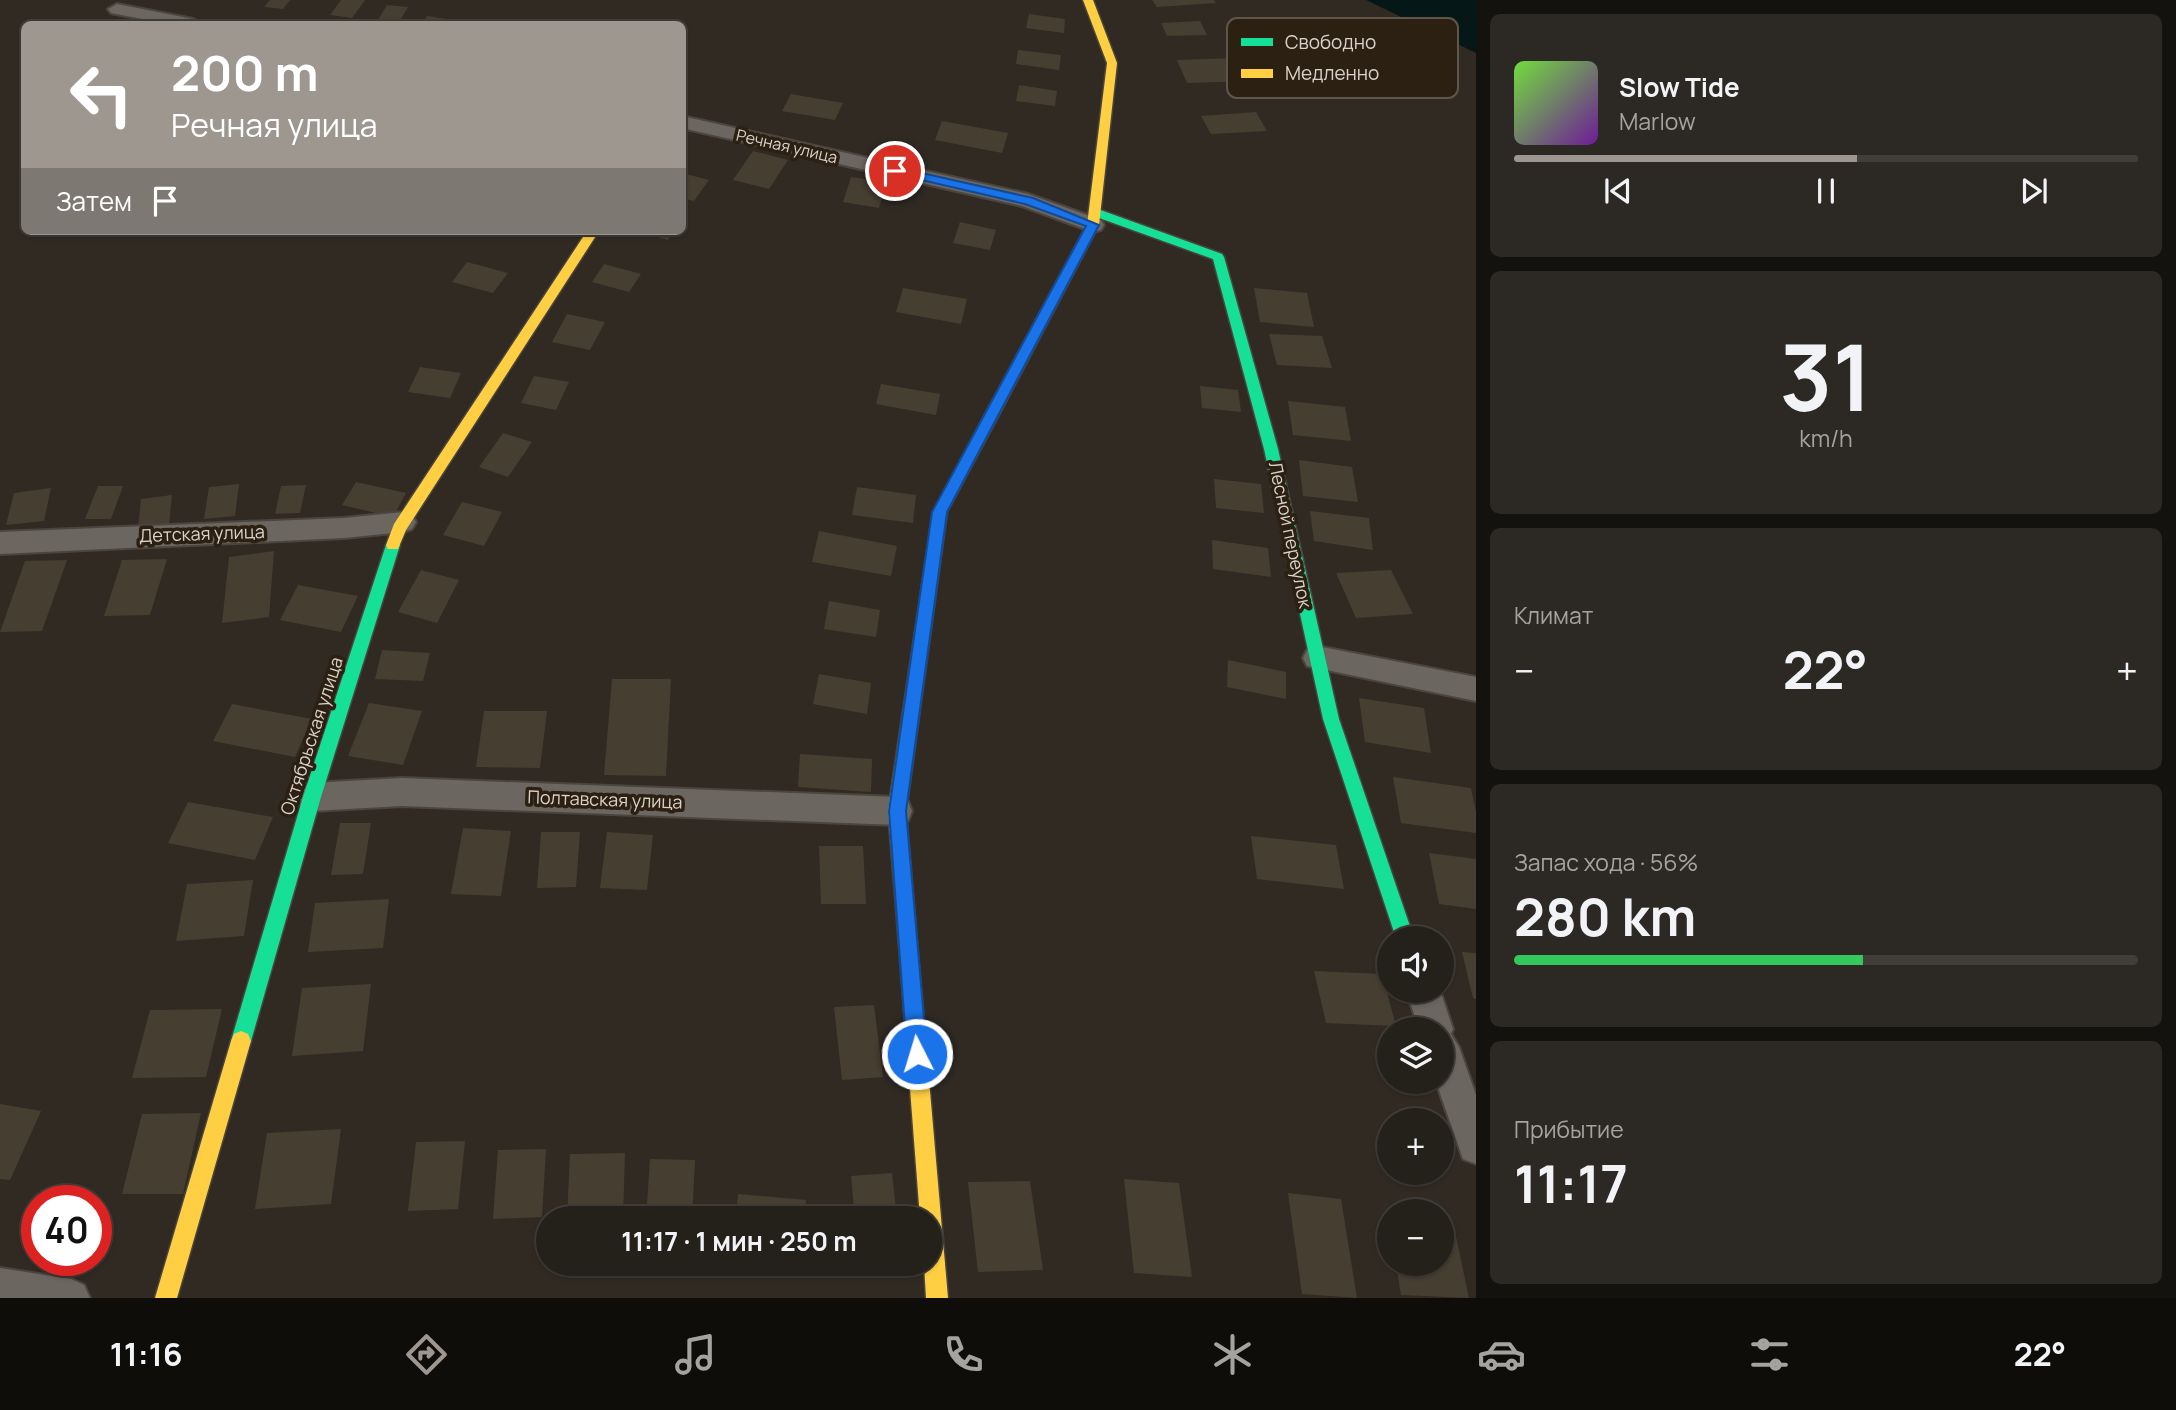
<!DOCTYPE html>
<html lang="ru">
<head>
<meta charset="utf-8">
<style>
	body { margin:0; font-family:Manrope,sans-serif; background:#2c2823; color:#f1f3f6; height:100vh; display:flex; flex-direction:column; font-size:26px; white-space:nowrap }
	* { box-sizing:border-box; margin:0 }
	p { font-size:23px; color:#a3a3a2 }
	.icon { flex:none; width:38px; height:38px; fill:none; stroke:currentColor; stroke-width:2; stroke-linecap:round; stroke-linejoin:round }
	.map { position:relative; flex:1; overflow:hidden }
	.side { display:flex; flex-direction:column; gap:14px; padding:14px; background:#14120e; width:700px }
	.side>* { flex:none }
	.hud { position:absolute; left:21px; top:21px; width:665px; height:214px; border-radius:10px; box-shadow:0 2px 5px #0004,0 0 0 2px #413e39; background:#9e9790; color:#fff; overflow:hidden }
	.controls { position:absolute; left:1377px; top:926px; display:grid; gap:14px }
	.controls a { display:grid; place-items:center; width:77px; height:77px; border-radius:50%; background:#24201a; box-shadow:0 2px 5px #0004,0 0 0 2px #413e39; font-size:35px }
	.speed { position:absolute; left:21px; top:1185px; display:flex; gap:14px; font-size:35px; font-weight:700; text-align:center }
	.speed>* { display:grid; place-content:center; width:91px; height:91px; border-radius:50%; background:#24201a; box-shadow:0 2px 5px #0004,0 0 0 2px #413e39; line-height:1 }
	.speed .limit { border:10px solid #d22; background:#fff; color:#111 }
	.pin { position:absolute; display:grid; place-items:center; width:60px; height:60px; color:#fff; margin:-30px; border:4px solid #fff; border-radius:50%; box-shadow:0 2px 7px #0007 }
	.me { position:absolute; width:77px; margin:-38px; rotate:355deg; stroke-linejoin:round; filter:drop-shadow(0 0 5px #0008) }
	.turn { display:flex; align-items:center; gap:24px; height:147px; padding:0 35px; font-size:32px }
	.turn .icon { width:91px; height:91px; stroke-width:2.5 }
	.turn b { display:block; font-size:49px; line-height:60px }
	.then { display:flex; align-items:center; height:66px; padding:0 35px; background:#0003; gap:14px; font-size:26px }
	.big { font-size:52px; font-weight:700; line-height:1.1 }
	.side .card { flex:1; display:flex; flex-direction:column; justify-content:center; gap:10px; min-width:0; padding:0 24px; border-radius:10px; background:#2c2823 }
	.side .dial { align-items:center; gap:0 }
	.dial b { font-size:91px; line-height:1 }
	.song { display:flex; align-items:center; gap:21px }
	.cover { width:84px; height:84px; border-radius:10px; background:linear-gradient(135deg,hsl(100 70% 55%),hsl(280 70% 35%)) }
	.played { height:7px; border-radius:4px; background:linear-gradient(90deg,#9e9790 55%,#413e39 55%) }
	.keys { display:flex; justify-content:space-around; direction:ltr }
	.heat { display:flex; justify-content:space-between; align-items:center; font-size:38px; direction:ltr }
	.charge { height:10px; border-radius:5px; background:linear-gradient(90deg,#34c759 56%,#413e39 0) }
	.trip { position:absolute; left:536px; top:1206px; width:406px; height:70px; border-radius:35px; background:#24201a; box-shadow:0 2px 5px #0004,0 0 0 2px #413e39; font-weight:700; line-height:70px; text-align:center }
	.tab-bar { display:flex; height:112px; justify-content:space-around; align-items:center; background:#0e0d0a; color:#a3a3a2 }
	.tab-bar .icon { width:49px; height:49px }
	.tab-bar .selected { color:#9e9790 }
	.tab-bar b { font-size:32px; color:#f1f3f6 }
	main { display:flex; flex:1; min-height:0 }
	.map>svg:first-child { display:block }
	.water { fill:#051817 }
	.building { fill:#473e32 }
	.lines { fill:none; stroke-linecap:round; stroke-linejoin:round }
	.street-casing { stroke:#4a453e; stroke-width:4 }
	.fast-casing { stroke:#4a453e; stroke-width:3 }
	.slow-casing { stroke:#4a453e; stroke-width:3 }
	.street { fill:#6c6660; fill-rule:evenodd }
	.fast { fill:#16e098; fill-rule:evenodd }
	.slow { fill:#ffcf43; fill-rule:evenodd }
	.route { fill:#1a73e8; stroke:#114b97; stroke-width:2 }
	.labels { text-anchor:middle; stroke-width:7; stroke-linejoin:round; paint-order:stroke }
	.far-street-label { font-size:16px; fill:#dad2ca; stroke:#2c2013 }
	.street-label { font-size:18px; fill:#dad2ca; stroke:#2c2013 }
	.key { fill:#2c2013; stroke:#60554a; stroke-width:2 }
	.key-label { font-size:19px; fill:#dad2ca }
</style>
</head>
<body>
<main>
<div class="map">
<svg width="1476" height="1298" viewBox="0 0 1476 1298">
	<rect width="100%" height="100%" fill="#302a23"/>
	<path class="water" d="M1366,0H1476V53Z"/>
	<path class="building" d="M270,0H290L283,9L264,7Z
		M341,0H365L352,18L330,15Z
		M1152,0H1214L1216,3L1157,7Z
		M387,5L408,7L398,24L376,23Z
		M1029,14L1065,19L1064,33L1026,28Z
		M427,16L460,21L458,24H422Z
		M1200,21L1207,35L1167,36L1161,23Z
		M1018,50L1061,55L1059,70L1016,64Z
		M1238,58L1249,81L1187,83L1177,60Z
		M1019,85L1057,91L1055,106L1016,101Z
		M791,94L843,103L835,120L782,111Z
		M1256,112L1267,131L1211,134L1201,116Z
		M942,121L1008,133L1002,153L935,140Z
		M753,151L788,160L769,189L733,180Z
		M682,173L709,180L694,201L682,198Z
		M851,177L887,182L879,208L843,202Z
		M960,222L996,230L990,250L953,243Z
		M637,231H674L668,240Z
		M467,262L508,273L493,293L452,282Z
		M604,264L641,274L629,292L592,282Z
		M903,288L967,299L961,324L896,312Z
		M1254,288L1307,293L1314,327L1260,322Z
		M567,314L605,322L590,350L552,342Z
		M1269,334L1322,336L1332,368L1277,365Z
		M420,367L461,373L450,398L408,392Z
		M534,376L569,382L556,410L521,403Z
		M881,384L940,394L936,415L876,404Z
		M1200,386L1238,390L1241,412L1202,408Z
		M1288,401L1345,407L1351,441L1293,435Z
		M503,433L532,442L508,477L479,467Z
		M1299,460L1352,467L1358,502L1303,496Z
		M1214,479L1261,484L1264,513L1216,508Z
		M356,482L406,493L393,517L342,505Z
		M239,484L235,516L204,519L209,487Z
		M306,485L300,513L275,514L281,486Z
		M98,486H123L111,519H85Z
		M857,487L916,495L913,523L852,515Z
		M51,488L44,521L6,525L14,493Z
		M172,495L169,524L138,528L141,499Z
		M462,502L502,512L484,546L443,535Z
		M1310,511L1369,518L1373,550L1314,541Z
		M819,531L897,546L891,576L812,562Z
		M1212,540L1268,548L1271,577L1213,569Z
		M274,551L269,617L222,623L229,557Z
		M167,559L150,615L104,616L122,560Z
		M67,560L42,631L0,632L25,561Z
		M421,570L459,580L437,623L398,612Z
		M1391,570L1413,614L1356,618L1336,573Z
		M298,585L358,596L341,632L280,620Z
		M829,601L880,610L876,637L824,629Z
		M382,650L430,653L423,681L375,679Z
		M1228,660L1286,672V699L1227,687Z
		M819,674L871,683L867,714L813,704Z
		M612,679H671L666,776L604,775Z
		M1359,698L1424,708L1431,753L1365,742Z
		M369,703L422,711L403,765L348,756Z
		M232,704L312,719L295,757L213,741Z
		M484,711H547L540,768L476,767Z
		M800,754L872,759L871,792L798,787Z
		M1393,777L1471,788L1476,812V833L1401,823Z
		M188,802L273,817L255,860L168,843Z
		M340,823H371L363,874L331,875Z
		M463,828L511,831L501,896L451,894Z
		M541,832H580L576,887L537,888Z
		M607,832L653,835L647,890L600,888Z
		M1251,836L1336,845L1344,889L1257,879Z
		M819,846H863L866,904H821Z
		M1429,853L1476,859V909L1439,904Z
		M253,880L244,936L176,941L187,884Z
		M389,899L383,948L308,952L315,903Z
		M1462,952L1476,953V999L1473,998Z
		M1314,971L1382,974L1396,1026L1326,1023Z
		M371,984L363,1051L292,1056L302,988Z
		M874,1005L883,1077L842,1080L834,1007Z
		M222,1009L206,1077L132,1078L150,1010Z
		M0,1104L41,1111L10,1180L0,1179Z
		M201,1113L183,1194H122L142,1114Z
		M341,1129L331,1204L255,1209L267,1133Z
		M465,1141L458,1209L408,1211L416,1142Z
		M546,1149L542,1217L493,1219L498,1150Z
		M625,1153L623,1218H567L570,1154Z
		M650,1159L695,1160L692,1218H646Z
		M892,1173L897,1218H855L851,1176Z
		M1124,1179L1179,1183L1192,1277L1134,1273Z
		M1030,1181L1043,1270L978,1272L968,1182Z
		M1288,1193L1341,1199L1357,1298L1302,1294Z
		M738,1194L806,1200L805,1218H736Z
		M1442,1226L1454,1227L1469,1298L1401,1295L1396,1264H1442Z"/>
	<g class="lines">
		<g class="street-casing">
			<path id="street" d="M117,4L193,19L202,24H168L111,13L108,9Z
				M682,116L1028,194L1101,220L1104,225L1101,230L1093,232L1022,206L682,128Z
				M403,512L412,515L416,522L412,529L403,532L344,538L0,554V532L344,518Z
				M1317,646L1476,677V701L1307,666L1303,658L1307,650Z
				M402,778L897,797L908,801L912,811L908,821L897,825L402,806L312,811L301,807L297,797L301,787L312,783Z
				M1406,990H1440L1453,1029L1451,1034L1459,1047L1476,1095V1164L1463,1159L1436,1082H1442V1029H1419Z
				M0,1268L71,1279L84,1285L90,1298H0Z"/>
		</g>
		<g class="fast-casing">
			<path id="fast" d="M1095,208L1222,254L1224,257L1278,449L1339,719L1414,938H1396L1323,719L1264,449L1213,259L1091,215V209Z
				M995,404L1002,409L947,512L906,811L914,907L911,913L905,916L899,913L896,907L888,811L933,512L990,405Z
				M393,539L400,545L321,797L251,1041L248,1048L241,1051L234,1048L231,1041L303,797L386,545Z"/>
		</g>
		<g class="slow-casing">
			<path id="slow" d="M1083,0H1093L1117,63L1099,225L1002,409L995,414L988,409L1087,225L1107,63Z
				M587,231H599L406,530L398,549H388L386,545L394,524Z
				M905,898L911,901L914,907L948,1298H926L924,1264H929V1218H920L896,907L899,901Z
				M241,1031L248,1034L251,1041L177,1298H155L231,1041L234,1034Z"/>
		</g>
		<use href="#street" class="street"/>
		<use href="#fast" class="fast"/>
		<use href="#slow" class="slow"/>
	</g>
	<path class="route" d="M895,167L1033,198L1099,225L947,512L906,811L927,1054L924,1061L917,1064L910,1061L907,1054L889,811L932,512L1086,226L1025,204L891,173L890,171Z"/>
	<g class="labels">
		<g class="far-street-label">
			<text transform="translate(787 146) rotate(13)" y="6">Речная улица</text>
		</g>
		<g class="street-label">
			<text transform="translate(202 534) rotate(-2)" y="6">Детская улица</text>
			<text transform="translate(1290 535) rotate(78)" y="6">Лесной переулок</text>
			<text transform="translate(312 736) rotate(-72)" y="6">Октябрьская улица</text>
			<text transform="translate(605 800) rotate(2)" y="6">Полтавская улица</text>
		</g>
	</g>
	<rect x="1227" y="18" width="231" height="80" rx="10" class="key"/>
	<rect x="1241" y="38" width="32" height="8" fill="#16e098"/>
	<rect x="1241" y="69" width="32" height="9" fill="#ffcf43"/>
	<g class="key-label">
		<text x="1285" y="49">Свободно</text>
		<text x="1285" y="80">Медленно</text>
	</g>
</svg>
<div class="controls">
<a><svg class="icon" aria-label="sound" viewBox="0 0 24 24"><path d="M4 9h4l5-4v14l-5-4H4zM17 9q2 3 0 6"/></svg></a>
<a><svg class="icon" aria-label="layers" viewBox="0 0 24 24"><path d="M12 4l9 5-9 5-9-5zM3 14l9 5 9-5"/></svg></a>
<a>+</a>
<a>−</a>
</div>
<div class="speed"><div class="limit">40</div></div>
<div class="pin" style="left:895px;top:171px;background:#d93025"><svg class="icon" aria-label="arrive" viewBox="0 0 24 24"><path d="M6 21V4h12l-3 4 3 4H6"/></svg></div>
<svg class="me" style="left:917px;top:1054px" viewBox="-20 -20 40 40"><circle r="17" fill="#1a73e8" stroke="#fff" stroke-width="3"/><path d="M0-11L8 9 0 5-8 9z" fill="#fff"/></svg>
<div class="trip">11:17 · 1 мин · 250 m</div>
<div class="hud">
<div class="turn"><svg class="icon" aria-label="left" viewBox="0 0 24 24"><path d="M17 20v-9H6M10 6l-5 5 5 5"/></svg><div><b>200 m</b>Речная улица</div></div>
<div class="then">Затем<svg class="icon" aria-label="arrive" viewBox="0 0 24 24"><path d="M6 21V4h12l-3 4 3 4H6"/></svg></div>
</div>
</div>
<section class="side">
<div class="card">
<div class="song"><i class="cover"></i><div><b>Slow Tide</b><p>Marlow</p></div></div>
<div class="played"></div>
<div class="keys"><svg class="icon" aria-label="previous" viewBox="0 0 24 24"><path d="M18 5L8 12l10 7zM5 5v14"/></svg><svg class="icon" aria-label="pause" viewBox="0 0 24 24"><path d="M8 5v14M16 5v14"/></svg><svg class="icon" aria-label="next" viewBox="0 0 24 24"><path d="M6 5l10 7-10 7zM19 5v14"/></svg></div>
</div>
<div class="card dial"><b>31</b><p>km/h</p></div>
<div class="card"><p>Климат</p>
<div class="heat"><a>−</a><b class="big">22°</b><a>+</a></div>
</div>
<div class="card"><p>Запас хода · 56%</p><b class="big">280 km</b><div class="charge"></div></div>
<div class="card"><p>Прибытие</p><b class="big">11:17</b></div>
</section>
</main>
<nav class="tab-bar">
<b>11:16</b>
<svg class="icon selected" aria-label="directions" viewBox="0 0 24 24"><path d="M12 3l9 9-9 9-9-9zM9 14v-3h6M13 9l2 2-2 2"/></svg>
<svg class="icon" aria-label="music" viewBox="0 0 24 24"><path d="M9 18V5l10-2v13"/><circle cx="6" cy="18" r="3"/><circle cx="16" cy="16" r="3"/></svg>
<svg class="icon" aria-label="phone" viewBox="0 0 24 24"><path d="M5 4h4l2 5-3 2q2 4 5 5l2-3 5 2v4C11 20 4 13 5 4z"/></svg>
<svg class="icon" aria-label="climate" viewBox="0 0 24 24"><path d="M12 3v18M4 7l16 10M4 17L20 7"/></svg>
<svg class="icon" aria-label="car" viewBox="0 0 24 24"><path d="M5 17H2v-5l4-1 3-4h7l3 4 3 1v5h-3M9 17h6M6 11h13"/><circle cx="7" cy="17" r="2"/><circle cx="17" cy="17" r="2"/></svg>
<svg class="icon" aria-label="filters" viewBox="0 0 24 24"><path d="M4 7h16M4 17h16"/><circle cx="9" cy="7" r="2"/><circle cx="15" cy="17" r="2"/></svg>
<b>22°</b>
</nav>
</body>
</html>
